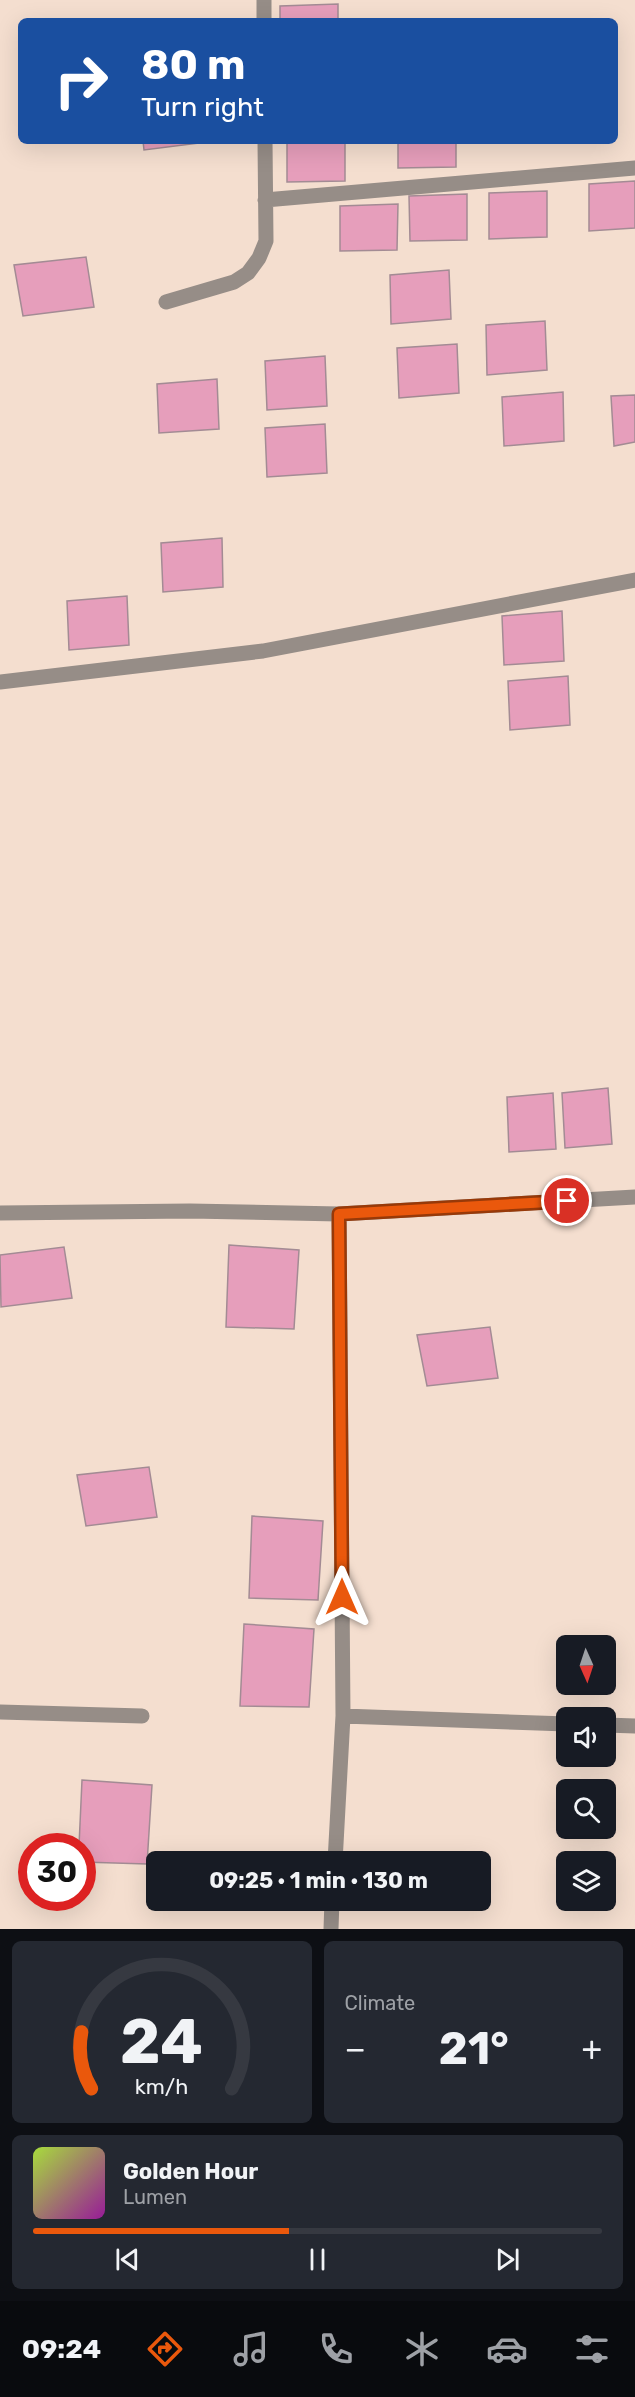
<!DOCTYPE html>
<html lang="en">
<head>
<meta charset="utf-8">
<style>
	body { margin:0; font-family:Rubik,sans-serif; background:#242831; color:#f1f3f6; height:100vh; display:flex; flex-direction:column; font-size:22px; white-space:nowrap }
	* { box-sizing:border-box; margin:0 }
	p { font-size:20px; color:#9ea1a6 }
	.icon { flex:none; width:33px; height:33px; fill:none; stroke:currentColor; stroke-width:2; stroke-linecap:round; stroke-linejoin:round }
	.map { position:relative; height:1929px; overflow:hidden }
	.details { display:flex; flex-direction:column; gap:12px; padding:12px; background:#0d0f14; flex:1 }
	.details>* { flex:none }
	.top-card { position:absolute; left:18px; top:18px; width:600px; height:126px; border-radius:9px; box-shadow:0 6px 24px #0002; background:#1a4fa0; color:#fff; overflow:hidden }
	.needle { width:39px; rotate:177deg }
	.tools { position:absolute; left:556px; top:1635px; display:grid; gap:12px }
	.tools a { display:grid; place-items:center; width:60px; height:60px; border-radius:9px; background:#171b24; box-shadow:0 6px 24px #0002; font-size:30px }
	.speed { position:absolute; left:18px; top:1833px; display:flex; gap:12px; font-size:30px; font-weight:700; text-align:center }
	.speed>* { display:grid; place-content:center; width:78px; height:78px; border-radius:50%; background:#171b24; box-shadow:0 6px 24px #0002; line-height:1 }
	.speed .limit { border:9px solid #d22; background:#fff; color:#111 }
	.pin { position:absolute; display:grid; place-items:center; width:51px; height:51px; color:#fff; margin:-26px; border:3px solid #fff; border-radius:50%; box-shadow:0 2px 6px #0007 }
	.me { position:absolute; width:66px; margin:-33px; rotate:0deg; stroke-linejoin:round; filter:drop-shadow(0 0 4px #0008) }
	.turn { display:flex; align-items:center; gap:21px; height:126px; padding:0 24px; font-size:27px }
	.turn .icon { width:78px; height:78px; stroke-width:2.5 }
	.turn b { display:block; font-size:42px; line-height:51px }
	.big { font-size:45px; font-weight:700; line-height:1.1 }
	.details .card { flex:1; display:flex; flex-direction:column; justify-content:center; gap:9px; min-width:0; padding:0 21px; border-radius:9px; background:#242831 }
	.details .dial { align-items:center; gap:0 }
	.dial svg { height:156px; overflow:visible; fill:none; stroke:#363941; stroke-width:7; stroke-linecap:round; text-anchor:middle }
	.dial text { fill:#f1f3f6; stroke:none }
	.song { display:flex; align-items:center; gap:18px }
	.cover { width:72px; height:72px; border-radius:9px; background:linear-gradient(135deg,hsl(80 70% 55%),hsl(300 70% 35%)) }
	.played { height:6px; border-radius:3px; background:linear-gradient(90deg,#ea580c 45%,#363941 45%) }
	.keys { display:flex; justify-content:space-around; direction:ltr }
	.heat { display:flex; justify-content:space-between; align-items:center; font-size:33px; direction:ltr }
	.details .tiles { flex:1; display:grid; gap:12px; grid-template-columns:1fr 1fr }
	.card:last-child { grid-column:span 2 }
	.trip { position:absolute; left:146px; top:1851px; width:345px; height:60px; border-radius:9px; background:#171b24; box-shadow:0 6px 24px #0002; font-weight:700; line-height:60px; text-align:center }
	.tab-bar { display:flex; height:96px; justify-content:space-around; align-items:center; background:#090b0e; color:#9ea1a6 }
	.tab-bar .icon { width:42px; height:42px }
	.tab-bar .active { color:#ea580c }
	.tab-bar b { font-size:27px; color:#f1f3f6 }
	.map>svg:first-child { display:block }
	.building { fill:#e69ebb; stroke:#a38b94; stroke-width:1.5 }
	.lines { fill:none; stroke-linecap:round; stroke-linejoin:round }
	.street { stroke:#968d87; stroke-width:15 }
	.route-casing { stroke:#983908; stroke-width:15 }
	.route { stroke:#ea580c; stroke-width:10 }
</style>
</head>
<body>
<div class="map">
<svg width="635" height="1929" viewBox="0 0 635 1929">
	<rect width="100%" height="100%" fill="#f4decf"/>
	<path class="building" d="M338,4V21H280V6Z
		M143,141H215L144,150Z
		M287,141H345V181L287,182Z
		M398,141H456V167L398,168Z
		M635,181V228L589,231V184Z
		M547,191V237L489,239V193Z
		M467,194V240L410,241L409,196Z
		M398,204L397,250L340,251V206Z
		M86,257L94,307L23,316L14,265Z
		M449,270L451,319L391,324L390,275Z
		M545,321L547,370L487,375L486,325Z
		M457,344L459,393L399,398L397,348Z
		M325,356L327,406L267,410L265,361Z
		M217,379L219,429L159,433L157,384Z
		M563,392L564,441L504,446L502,397Z
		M635,395V442L614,446L611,396Z
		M325,424L327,473L267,477L265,428Z
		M222,538L223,587L163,592L161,543Z
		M127,596L129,645L69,650L67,601Z
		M562,611L564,661L504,665L502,616Z
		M568,676L570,725L510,730L508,681Z
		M608,1088L612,1144L565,1148L562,1093Z
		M553,1093L556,1149L509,1152L507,1097Z
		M229,1245L299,1250L294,1329L226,1327Z
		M64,1247L72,1298L1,1307L0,1255Z
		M490,1327L498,1378L427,1386L417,1335Z
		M149,1467L157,1517L86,1526L77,1475Z
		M252,1516L323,1521L318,1600L249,1598Z
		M244,1624L314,1629L309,1707L240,1706Z
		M82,1780L152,1785L147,1864L82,1862V1846H79Z"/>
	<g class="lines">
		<path class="street" d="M264,0V21
			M265,200L635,168
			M166,302L234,282L248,273L259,258L266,241L265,141
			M0,682L263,651L635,580
			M0,1213L190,1211L339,1214L635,1197
			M0,1712L142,1716
			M343,1716L567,1724
			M606,1725L635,1726
			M335,1862L343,1716L339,1214
			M331,1929L332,1900"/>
	</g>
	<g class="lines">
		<g class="route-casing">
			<path id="route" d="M342,1597L339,1214L567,1201"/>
		</g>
		<use href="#route" class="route"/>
	</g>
</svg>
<div class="tools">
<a><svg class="needle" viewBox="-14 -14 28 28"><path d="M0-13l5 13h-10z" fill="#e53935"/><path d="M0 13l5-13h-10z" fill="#9ea1a6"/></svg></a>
<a><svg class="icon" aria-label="sound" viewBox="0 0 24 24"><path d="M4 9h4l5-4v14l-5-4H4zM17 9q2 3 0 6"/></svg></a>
<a><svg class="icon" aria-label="search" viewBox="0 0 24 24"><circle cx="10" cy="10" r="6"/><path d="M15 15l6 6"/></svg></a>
<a><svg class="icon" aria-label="layers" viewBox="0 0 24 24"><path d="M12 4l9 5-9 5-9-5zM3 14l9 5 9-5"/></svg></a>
</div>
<div class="speed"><div class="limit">30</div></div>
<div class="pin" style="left:567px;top:1201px;background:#d93025"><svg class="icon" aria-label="arrive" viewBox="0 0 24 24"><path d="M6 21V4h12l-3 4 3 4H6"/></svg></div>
<svg class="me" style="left:342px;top:1597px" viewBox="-20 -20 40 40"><path d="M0-17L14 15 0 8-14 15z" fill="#ea580c" stroke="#fff" stroke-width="4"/></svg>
<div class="trip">09:25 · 1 min · 130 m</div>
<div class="top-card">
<div class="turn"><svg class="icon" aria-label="right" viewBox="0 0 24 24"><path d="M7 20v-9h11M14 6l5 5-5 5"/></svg><div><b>80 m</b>Turn right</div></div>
</div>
</div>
<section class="details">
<div class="tiles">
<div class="card dial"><svg viewBox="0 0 100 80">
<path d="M14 69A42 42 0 1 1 86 69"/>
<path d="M14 69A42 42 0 0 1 9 40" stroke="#ea580c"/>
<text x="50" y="56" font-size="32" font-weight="700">24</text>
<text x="50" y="72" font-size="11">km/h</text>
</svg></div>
<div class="card"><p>Climate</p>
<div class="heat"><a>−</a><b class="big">21°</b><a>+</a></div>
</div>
<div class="card">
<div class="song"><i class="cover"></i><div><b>Golden Hour</b><p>Lumen</p></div></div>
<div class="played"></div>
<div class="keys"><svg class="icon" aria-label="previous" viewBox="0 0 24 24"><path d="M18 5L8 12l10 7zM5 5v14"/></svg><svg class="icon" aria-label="pause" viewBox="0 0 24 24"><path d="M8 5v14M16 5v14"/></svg><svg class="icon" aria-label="next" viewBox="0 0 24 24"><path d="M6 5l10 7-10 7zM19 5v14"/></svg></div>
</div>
</div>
</section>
<nav class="tab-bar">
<b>09:24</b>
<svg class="icon active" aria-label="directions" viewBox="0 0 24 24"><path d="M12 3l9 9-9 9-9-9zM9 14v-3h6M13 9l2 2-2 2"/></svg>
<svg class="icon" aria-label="music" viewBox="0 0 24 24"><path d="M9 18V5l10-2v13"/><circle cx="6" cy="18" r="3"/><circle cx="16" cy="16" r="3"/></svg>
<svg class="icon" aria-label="phone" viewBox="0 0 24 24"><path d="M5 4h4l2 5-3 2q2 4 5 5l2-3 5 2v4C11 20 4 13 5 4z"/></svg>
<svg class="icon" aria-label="climate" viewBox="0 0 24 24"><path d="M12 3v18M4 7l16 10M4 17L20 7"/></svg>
<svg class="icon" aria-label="car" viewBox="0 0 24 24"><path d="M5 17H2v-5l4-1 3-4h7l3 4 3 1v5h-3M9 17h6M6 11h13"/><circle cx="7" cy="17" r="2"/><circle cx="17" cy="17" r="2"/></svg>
<svg class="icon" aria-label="filters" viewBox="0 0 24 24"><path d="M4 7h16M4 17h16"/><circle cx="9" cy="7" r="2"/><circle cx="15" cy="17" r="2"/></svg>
</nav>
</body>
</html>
